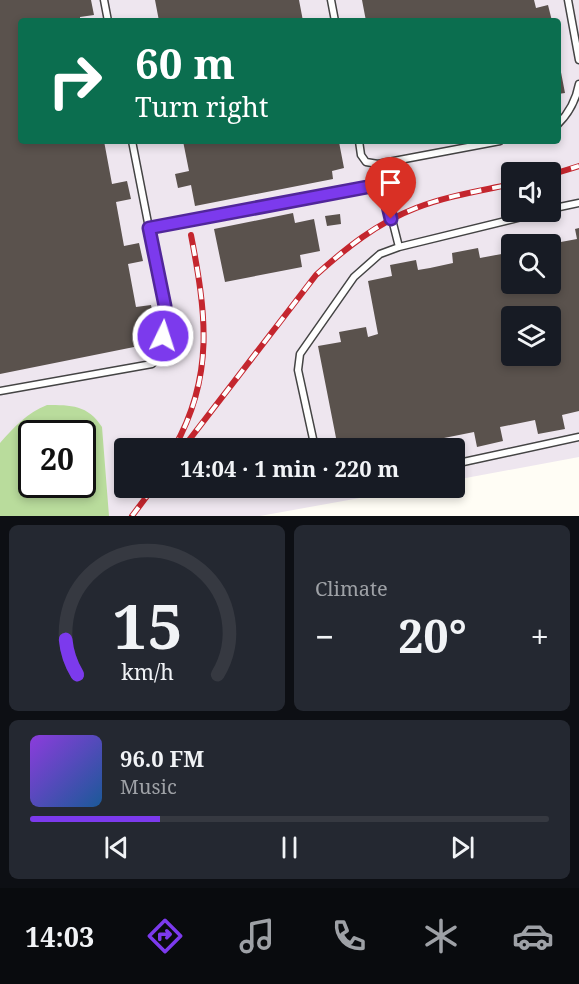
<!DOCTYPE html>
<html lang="en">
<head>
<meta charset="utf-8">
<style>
	body { margin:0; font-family:"Noto Serif",serif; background:#242831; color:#f1f3f6; height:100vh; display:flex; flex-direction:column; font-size:22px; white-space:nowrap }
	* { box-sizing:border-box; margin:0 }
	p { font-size:20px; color:#9ea1a6 }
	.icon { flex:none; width:33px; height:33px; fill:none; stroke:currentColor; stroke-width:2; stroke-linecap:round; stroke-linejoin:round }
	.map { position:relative; height:516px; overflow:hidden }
	.drawer { display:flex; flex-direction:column; gap:9px; padding:9px; background:#0d0f14; flex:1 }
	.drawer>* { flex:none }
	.banner { position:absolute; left:18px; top:18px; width:543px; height:126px; border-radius:6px; box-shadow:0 3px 9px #0003; background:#0b6e4f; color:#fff; overflow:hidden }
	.buttons { position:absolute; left:501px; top:162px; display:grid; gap:12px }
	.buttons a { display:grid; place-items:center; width:60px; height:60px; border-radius:6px; background:#171b24; box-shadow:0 3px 9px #0003; font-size:30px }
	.speed { position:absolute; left:18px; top:420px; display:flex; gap:12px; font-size:30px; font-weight:700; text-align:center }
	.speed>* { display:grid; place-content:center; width:78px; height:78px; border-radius:50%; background:#171b24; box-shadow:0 3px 9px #0003; line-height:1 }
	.speed .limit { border:3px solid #111; border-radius:9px; background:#fff; color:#111 }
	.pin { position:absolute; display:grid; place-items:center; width:51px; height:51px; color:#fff; margin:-62px -26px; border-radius:50% 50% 50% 0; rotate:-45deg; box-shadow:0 0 6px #0007 }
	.pin .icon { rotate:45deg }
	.me { position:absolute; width:66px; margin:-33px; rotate:4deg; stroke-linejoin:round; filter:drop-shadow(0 0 4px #0008) }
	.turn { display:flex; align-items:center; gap:21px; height:126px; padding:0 18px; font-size:27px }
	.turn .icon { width:78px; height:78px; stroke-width:2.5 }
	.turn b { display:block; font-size:42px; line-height:51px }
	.big { font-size:45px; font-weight:700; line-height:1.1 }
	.drawer .widget { flex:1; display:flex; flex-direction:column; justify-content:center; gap:9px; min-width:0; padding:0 21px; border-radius:9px; background:#242831 }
	.drawer .dial { align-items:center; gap:0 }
	.dial svg { height:156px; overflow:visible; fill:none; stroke:#363941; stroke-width:7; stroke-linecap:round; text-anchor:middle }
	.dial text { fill:#f1f3f6; stroke:none }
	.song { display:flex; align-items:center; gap:18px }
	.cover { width:72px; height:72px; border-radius:9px; background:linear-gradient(135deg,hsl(270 70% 55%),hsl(210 70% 35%)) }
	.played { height:6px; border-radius:3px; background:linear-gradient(90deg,#7c3aed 25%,#363941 25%) }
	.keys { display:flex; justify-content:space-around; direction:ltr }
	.heat { display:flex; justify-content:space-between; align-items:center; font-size:33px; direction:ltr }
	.drawer .tiles { flex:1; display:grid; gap:9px; grid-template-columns:1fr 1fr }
	.widget:last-child { grid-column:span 2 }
	.trip { position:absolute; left:114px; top:438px; width:351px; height:60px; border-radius:6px; background:#171b24; box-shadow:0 3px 9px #0003; font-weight:700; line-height:60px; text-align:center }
	.tab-bar { display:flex; height:96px; justify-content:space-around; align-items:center; background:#090b0e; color:#9ea1a6 }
	.tab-bar .icon { width:42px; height:42px }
	.tab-bar .active { color:#7c3aed }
	.tab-bar b { font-size:27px; color:#f1f3f6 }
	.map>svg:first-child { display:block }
	.industrial { fill:#eee6ef; fill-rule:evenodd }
	.forest { fill:#b9dc9c; fill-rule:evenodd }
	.building { fill:#5a524d; fill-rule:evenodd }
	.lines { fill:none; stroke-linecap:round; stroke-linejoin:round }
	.service-casing { stroke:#444; stroke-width:9 }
	.service { stroke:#fff; stroke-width:6 }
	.rail-casing { stroke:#c4262e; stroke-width:6 }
	.rail { stroke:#fff; stroke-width:4; stroke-dasharray:11; stroke-linecap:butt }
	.route-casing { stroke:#51269a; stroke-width:15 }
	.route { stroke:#7c3aed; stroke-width:10 }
</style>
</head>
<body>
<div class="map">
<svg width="579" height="516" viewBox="0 0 579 516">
	<rect width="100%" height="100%" fill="#fffdf5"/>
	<path class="industrial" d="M0,0H579V457L455,480L454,448H124V488H415L260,516H62L0,492ZM21,21H558V141H21ZM512,172H550V212H512ZM512,244H550V284H512ZM512,316H550V356H512ZM32,434H82V484H32Z"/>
	<path class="forest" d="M47,405C71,405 88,405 102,427L109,516H0V443C14,427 27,413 47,405ZM32,434H82V484H32Z"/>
	<path class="building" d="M0,0H91L94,15L80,17V21H21V141H104L112,184L127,181L131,199L116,202L124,246L139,243L143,261L128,264L136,307L151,305L155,323L140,325L144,345L0,374Z
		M155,0H299L303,21H159Z
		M362,0H534L536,8L548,5L552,21H366Z
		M558,67H560L565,93L558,94Z
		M183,141H326L327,144L339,142L344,168L332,171L333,179L195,206L191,185L178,188L175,174L189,171Z
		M293,213L295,223L314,219L320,251L300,255L302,267L225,282L214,229Z
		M340,214L341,224L327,226L325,216Z
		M579,228V411L562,415L565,429L538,434L535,420L500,427L503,441L477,447L474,432L439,439L441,448H413L412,444L389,448H338L318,346L341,342L339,332L366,327L368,337L378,334L368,281L392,276L390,265L416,260L418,270L430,268L453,263L452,253L478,248L480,258L512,252V284H550V244L577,239L575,229ZM512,316H550V356H512Z
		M539,236L541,244H514L513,241Z"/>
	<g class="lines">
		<g class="service-casing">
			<path id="service" d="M104,0L108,21
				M331,0L335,21
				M568,0L579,60
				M558,124C569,113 576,100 579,84
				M132,141L149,228
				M359,141L361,155L366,162L378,164
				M550,209L579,203
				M399,247L378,164L500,141
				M0,391L152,364L161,356L165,306L149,228L383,184
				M315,448L298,370L300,354L354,277L380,254L399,247L542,212
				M454,464L579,437"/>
		</g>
		<use href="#service" class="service"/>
		<g class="rail-casing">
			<path id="rail" d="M550,175L579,166
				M174,448C215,375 206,313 191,235
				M183,448L316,275C346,248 377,223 416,208C446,196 480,191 512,184
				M132,516L153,488"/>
		</g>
		<use href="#rail" class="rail"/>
	</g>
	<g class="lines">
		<g class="route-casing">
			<path id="route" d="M163,336L165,306L149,228L383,184L391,219"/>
		</g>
		<use href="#route" class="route"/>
	</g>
</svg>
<div class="buttons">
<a><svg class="icon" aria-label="sound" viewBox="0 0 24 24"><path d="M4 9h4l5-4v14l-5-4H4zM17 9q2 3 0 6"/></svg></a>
<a><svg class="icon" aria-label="search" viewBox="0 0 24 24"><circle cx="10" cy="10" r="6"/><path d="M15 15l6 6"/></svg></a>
<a><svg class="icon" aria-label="layers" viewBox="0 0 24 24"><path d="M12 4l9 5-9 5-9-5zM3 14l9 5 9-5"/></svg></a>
</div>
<div class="speed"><div class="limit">20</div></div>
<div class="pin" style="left:391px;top:219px;background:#d93025"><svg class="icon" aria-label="arrive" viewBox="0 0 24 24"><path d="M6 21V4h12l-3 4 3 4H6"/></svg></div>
<svg class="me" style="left:163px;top:336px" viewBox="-20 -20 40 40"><circle r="17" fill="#7c3aed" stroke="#fff" stroke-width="3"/><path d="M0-11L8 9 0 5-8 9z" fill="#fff"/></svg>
<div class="trip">14:04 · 1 min · 220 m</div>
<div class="banner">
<div class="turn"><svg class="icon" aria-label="right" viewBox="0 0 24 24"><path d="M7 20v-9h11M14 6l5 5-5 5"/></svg><div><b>60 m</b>Turn right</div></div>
</div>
</div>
<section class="drawer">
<div class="tiles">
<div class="widget dial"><svg viewBox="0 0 100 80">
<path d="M14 69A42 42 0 1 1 86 69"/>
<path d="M14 69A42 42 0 0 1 8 51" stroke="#7c3aed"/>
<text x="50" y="56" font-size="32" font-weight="700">15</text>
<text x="50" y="72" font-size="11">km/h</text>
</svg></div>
<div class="widget"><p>Climate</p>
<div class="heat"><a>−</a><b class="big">20°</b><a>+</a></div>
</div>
<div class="widget">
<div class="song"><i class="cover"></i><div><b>96.0 FM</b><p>Music</p></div></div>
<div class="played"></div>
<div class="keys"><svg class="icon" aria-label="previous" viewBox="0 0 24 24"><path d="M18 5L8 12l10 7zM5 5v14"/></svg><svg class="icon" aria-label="pause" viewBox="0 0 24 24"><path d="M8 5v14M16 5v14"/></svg><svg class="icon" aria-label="next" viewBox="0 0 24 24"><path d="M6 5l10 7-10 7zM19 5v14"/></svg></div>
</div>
</div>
</section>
<nav class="tab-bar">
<b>14:03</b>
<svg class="icon active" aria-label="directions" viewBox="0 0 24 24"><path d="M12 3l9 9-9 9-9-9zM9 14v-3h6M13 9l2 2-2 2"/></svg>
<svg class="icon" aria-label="music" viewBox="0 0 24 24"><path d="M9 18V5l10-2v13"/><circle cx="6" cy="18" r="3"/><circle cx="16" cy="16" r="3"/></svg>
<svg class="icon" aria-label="phone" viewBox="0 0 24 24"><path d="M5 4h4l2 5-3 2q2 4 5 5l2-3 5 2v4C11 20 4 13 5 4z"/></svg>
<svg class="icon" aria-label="climate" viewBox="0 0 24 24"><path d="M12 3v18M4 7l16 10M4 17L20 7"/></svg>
<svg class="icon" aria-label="car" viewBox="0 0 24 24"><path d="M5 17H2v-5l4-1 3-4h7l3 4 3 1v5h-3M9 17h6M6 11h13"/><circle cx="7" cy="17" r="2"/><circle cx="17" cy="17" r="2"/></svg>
</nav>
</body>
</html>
